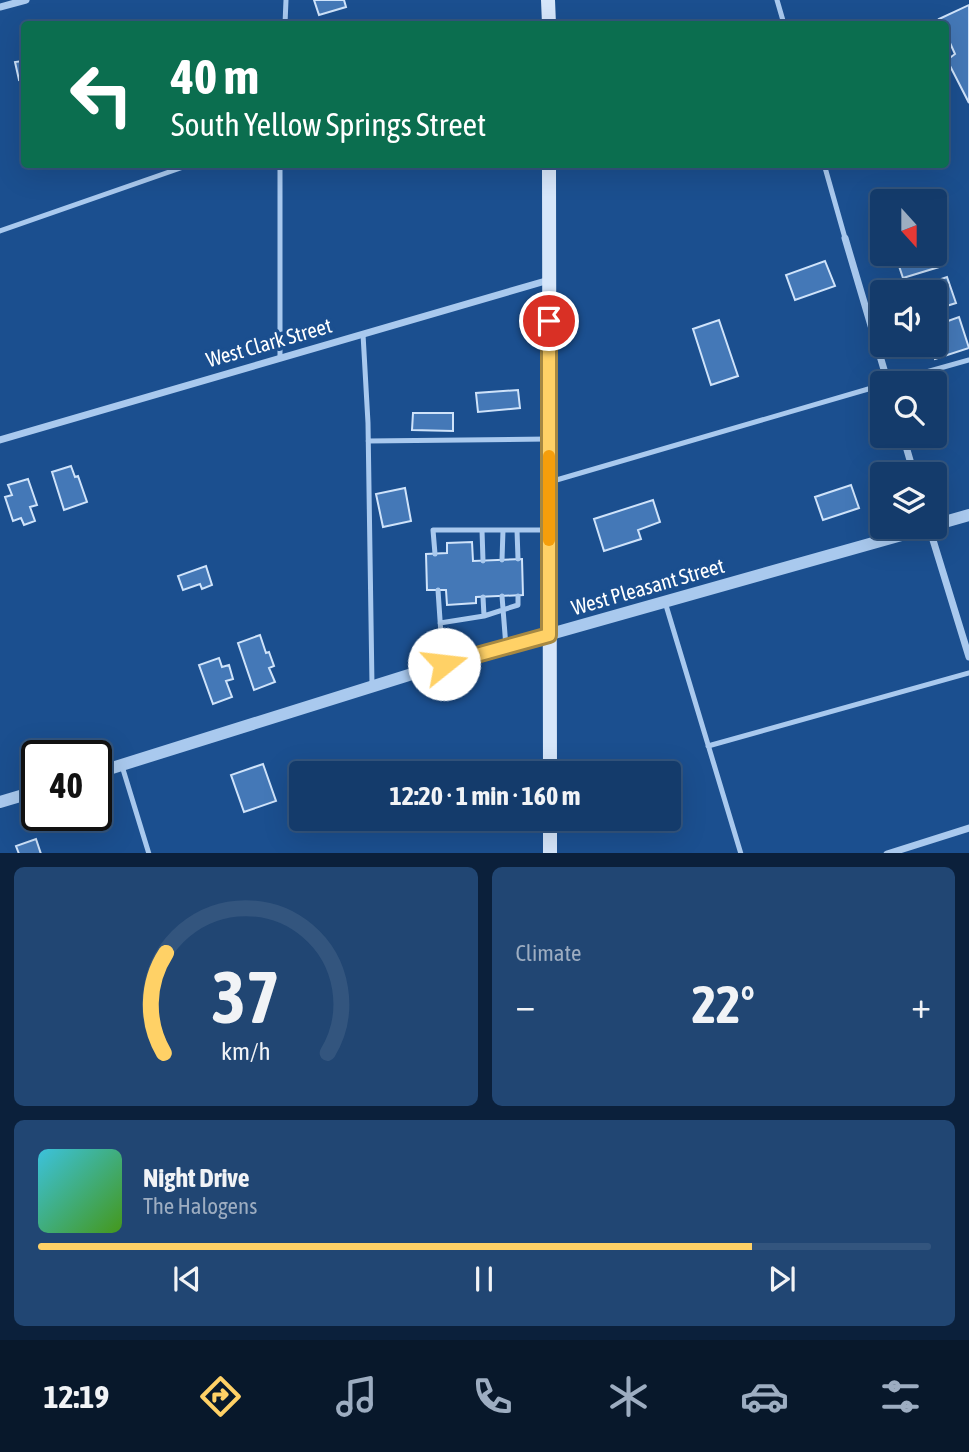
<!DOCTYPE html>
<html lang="en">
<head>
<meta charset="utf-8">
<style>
	body { margin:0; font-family:"Asap Condensed",sans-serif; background:#214673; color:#f1f3f6; height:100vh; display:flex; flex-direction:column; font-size:26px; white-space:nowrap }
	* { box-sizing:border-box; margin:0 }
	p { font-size:23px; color:#9dadc1 }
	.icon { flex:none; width:38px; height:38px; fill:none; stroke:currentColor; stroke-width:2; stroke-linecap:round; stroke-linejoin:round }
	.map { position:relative; height:853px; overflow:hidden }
	.details { display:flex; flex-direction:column; gap:14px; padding:14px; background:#0b203b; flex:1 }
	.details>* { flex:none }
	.banner { position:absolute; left:21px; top:21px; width:928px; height:147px; border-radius:7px; box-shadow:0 7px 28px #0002,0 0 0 2px #33557e; background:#0b6e4f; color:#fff; overflow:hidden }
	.needle { width:46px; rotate:159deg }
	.controls { position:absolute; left:870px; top:189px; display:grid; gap:14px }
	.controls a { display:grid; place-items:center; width:77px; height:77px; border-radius:7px; background:#143b6b; box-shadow:0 7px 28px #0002,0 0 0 2px #33557e; font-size:35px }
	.speed { position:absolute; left:21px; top:740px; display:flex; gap:14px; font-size:35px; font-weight:700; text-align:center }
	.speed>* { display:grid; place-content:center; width:91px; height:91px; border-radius:50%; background:#143b6b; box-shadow:0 7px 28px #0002,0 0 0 2px #33557e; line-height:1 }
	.speed .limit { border:4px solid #111; border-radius:10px; background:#fff; color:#111 }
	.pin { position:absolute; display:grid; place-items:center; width:60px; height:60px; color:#fff; margin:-30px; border:4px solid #fff; border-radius:50%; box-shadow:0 2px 7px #0007 }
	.me { position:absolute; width:77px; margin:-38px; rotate:74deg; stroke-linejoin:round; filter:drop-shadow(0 0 5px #0008) }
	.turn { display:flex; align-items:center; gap:24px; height:147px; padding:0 35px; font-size:32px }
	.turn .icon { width:91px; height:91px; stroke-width:2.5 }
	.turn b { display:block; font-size:49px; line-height:60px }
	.big { font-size:52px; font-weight:700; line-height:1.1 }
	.details .tile { flex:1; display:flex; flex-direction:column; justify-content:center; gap:10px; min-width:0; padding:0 24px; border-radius:10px; background:#214673 }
	.details .dial { align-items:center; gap:0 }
	.dial svg { height:182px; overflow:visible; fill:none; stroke:#33557e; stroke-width:7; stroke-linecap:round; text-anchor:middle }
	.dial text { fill:#f1f3f6; stroke:none }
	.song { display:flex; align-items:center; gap:21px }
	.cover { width:84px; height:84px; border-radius:10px; background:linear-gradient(135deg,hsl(190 70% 55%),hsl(100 70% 35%)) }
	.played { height:7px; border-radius:4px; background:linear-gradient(90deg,#ffd166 80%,#33557e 80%) }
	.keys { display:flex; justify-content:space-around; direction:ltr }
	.heat { display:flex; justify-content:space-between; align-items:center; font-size:38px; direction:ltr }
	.details .tiles { flex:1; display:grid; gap:14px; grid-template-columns:1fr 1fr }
	.tile:last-child { grid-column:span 2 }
	.trip { position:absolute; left:289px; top:761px; width:392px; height:70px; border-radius:7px; background:#143b6b; box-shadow:0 7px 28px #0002,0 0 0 2px #33557e; font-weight:700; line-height:70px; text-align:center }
	.tabs { display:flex; height:112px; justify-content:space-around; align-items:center; background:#08182b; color:#9dadc1 }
	.tabs .icon { width:49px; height:49px }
	.tabs .active { color:#ffd166 }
	.tabs b { font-size:32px; color:#f1f3f6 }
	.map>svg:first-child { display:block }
	.building { fill:#4478b7; stroke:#cfe3fa; stroke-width:2 }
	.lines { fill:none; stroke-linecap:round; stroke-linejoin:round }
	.service { stroke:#a9c9ee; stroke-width:5 }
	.minor { stroke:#a9c9ee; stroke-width:7 }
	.tertiary { stroke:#a9c9ee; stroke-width:12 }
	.secondary { stroke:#d6e6fa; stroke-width:14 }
	.route-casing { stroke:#a68842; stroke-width:18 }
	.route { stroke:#ffd166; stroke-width:12 }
	.slow { stroke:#f59e0b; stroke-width:12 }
	.labels { text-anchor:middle; stroke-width:7; stroke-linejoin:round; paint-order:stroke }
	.street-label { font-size:21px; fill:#fff; stroke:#1b4f8f }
</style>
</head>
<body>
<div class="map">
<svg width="969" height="854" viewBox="0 0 969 854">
	<rect width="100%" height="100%" fill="#1b4f8f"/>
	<path class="building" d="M314,0H344L346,7L319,15Z
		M969,5V103L947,60L955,54L945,32V24H942L939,19Z
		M24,54V78L19,80L15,62L23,61L21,55Z
		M934,253L939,267L903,278L895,254Z
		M825,261L835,286L795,300L786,275Z
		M947,277L956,303L934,310V292H910L909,290Z
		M959,317L969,348L935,359L931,345L925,347L924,345H934V326Z
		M719,320L738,376L711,385L693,329Z
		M518,390L520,408L478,412L476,393Z
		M413,413H453V431L412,430Z
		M71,466L75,477L78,476L87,502L64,510L52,472Z
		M28,479L37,505L30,507L35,521L24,525L21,518L13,521L5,497L12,495L8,485Z
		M851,485L859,508L823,520L815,497Z
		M405,488L411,521L383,527L376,494Z
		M653,500L660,522L638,530L641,539L604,551L594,519Z
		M472,542L473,561L522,559L523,595L476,597V603L447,605L446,590H427L426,554L447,553V543Z
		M206,566L212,585L202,589L200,584L183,590L178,576Z
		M260,635L266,653L269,652L274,666L269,668L275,682L254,690L238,643Z
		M219,658L222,667L229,665L233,679L226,681L232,697L213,704L199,665Z
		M263,764L276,801L244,812L231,775Z
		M475,819H521V827H475Z
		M36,839L41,854H19L16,846Z"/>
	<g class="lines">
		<path class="service" d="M777,0L784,24
			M285,24L286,0
			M824,164L845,238
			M0,231L192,164
			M363,334L368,423L372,685
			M280,358V164
			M887,383L969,360
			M368,441L548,439
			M553,481L882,385
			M517,530L518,559
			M435,554L433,530H482
			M502,560L503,530
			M483,561L482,530H549
			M438,590L443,664
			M502,596L506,647
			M665,602L741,854
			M484,616L518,605V596
			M440,623L484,616L483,597
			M708,746L969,673
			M122,766L149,854"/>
		<path class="minor" d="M0,7L26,0
			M845,238L888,383
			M903,436L914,474
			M0,440L549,280
			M929,527L969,657
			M887,854L969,828"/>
		<path class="tertiary" d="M934,525L969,515
			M96,773L444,664L930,527
			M0,802L37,791"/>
		<path class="secondary" d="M548,0L549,24
			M549,164L550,774
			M550,819V854"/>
	</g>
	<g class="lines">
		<g class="route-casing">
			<path id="route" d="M444,664L549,635V321"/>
		</g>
		<use href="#route" class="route"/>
		<path class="slow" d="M549,456V540"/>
	</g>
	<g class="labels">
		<g class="street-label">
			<text transform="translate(269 343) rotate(-16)" y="7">West Clark Street</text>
			<text transform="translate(648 587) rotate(-16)" y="7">West Pleasant Street</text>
		</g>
	</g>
</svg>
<div class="controls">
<a><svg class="needle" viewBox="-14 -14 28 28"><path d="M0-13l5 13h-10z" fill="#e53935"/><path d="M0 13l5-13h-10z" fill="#9dadc1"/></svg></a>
<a><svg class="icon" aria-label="sound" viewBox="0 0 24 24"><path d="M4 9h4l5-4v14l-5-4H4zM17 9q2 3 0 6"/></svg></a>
<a><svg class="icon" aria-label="search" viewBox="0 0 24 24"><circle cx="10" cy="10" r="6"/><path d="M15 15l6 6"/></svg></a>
<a><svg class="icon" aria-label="layers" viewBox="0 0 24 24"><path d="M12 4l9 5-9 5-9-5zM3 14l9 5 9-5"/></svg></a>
</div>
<div class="speed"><div class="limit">40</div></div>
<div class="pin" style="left:549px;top:321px;background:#d93025"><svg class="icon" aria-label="arrive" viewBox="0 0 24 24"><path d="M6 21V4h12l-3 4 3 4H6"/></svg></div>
<svg class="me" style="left:444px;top:664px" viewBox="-20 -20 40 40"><circle r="19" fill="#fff"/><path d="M0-13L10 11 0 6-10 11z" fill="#ffd166"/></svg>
<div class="trip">12:20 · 1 min · 160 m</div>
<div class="banner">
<div class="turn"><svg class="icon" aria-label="left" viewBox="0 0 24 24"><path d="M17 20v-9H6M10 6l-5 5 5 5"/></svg><div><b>40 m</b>South Yellow Springs Street</div></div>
</div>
</div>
<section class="details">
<div class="tiles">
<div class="tile dial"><svg viewBox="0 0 100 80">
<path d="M14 69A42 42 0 1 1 86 69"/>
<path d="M14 69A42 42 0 0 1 15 25" stroke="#ffd166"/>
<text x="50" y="56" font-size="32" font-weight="700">37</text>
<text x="50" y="72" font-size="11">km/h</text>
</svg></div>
<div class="tile"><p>Climate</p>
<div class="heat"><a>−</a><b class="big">22°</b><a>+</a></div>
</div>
<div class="tile">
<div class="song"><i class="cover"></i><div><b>Night Drive</b><p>The Halogens</p></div></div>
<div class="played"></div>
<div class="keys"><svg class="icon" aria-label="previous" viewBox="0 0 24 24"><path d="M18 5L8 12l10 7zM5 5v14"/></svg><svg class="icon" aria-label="pause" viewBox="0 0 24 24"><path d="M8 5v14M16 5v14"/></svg><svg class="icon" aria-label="next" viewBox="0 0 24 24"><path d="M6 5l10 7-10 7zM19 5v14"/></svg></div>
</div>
</div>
</section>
<nav class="tabs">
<b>12:19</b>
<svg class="icon active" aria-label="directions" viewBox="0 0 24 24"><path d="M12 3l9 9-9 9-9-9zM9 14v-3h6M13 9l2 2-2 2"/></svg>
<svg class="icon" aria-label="music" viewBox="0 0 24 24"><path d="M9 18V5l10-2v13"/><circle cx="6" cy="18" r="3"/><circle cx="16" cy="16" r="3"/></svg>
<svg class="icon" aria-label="phone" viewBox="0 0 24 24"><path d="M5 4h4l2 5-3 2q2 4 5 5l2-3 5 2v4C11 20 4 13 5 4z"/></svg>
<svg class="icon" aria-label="climate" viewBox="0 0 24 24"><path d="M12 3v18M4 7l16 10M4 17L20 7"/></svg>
<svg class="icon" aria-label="car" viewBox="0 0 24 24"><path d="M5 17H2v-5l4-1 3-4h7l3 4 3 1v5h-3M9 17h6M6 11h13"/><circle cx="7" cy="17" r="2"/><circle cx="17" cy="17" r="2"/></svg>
<svg class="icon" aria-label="filters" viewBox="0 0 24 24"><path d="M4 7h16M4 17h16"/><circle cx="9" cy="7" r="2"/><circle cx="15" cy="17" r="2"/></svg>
</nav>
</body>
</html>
